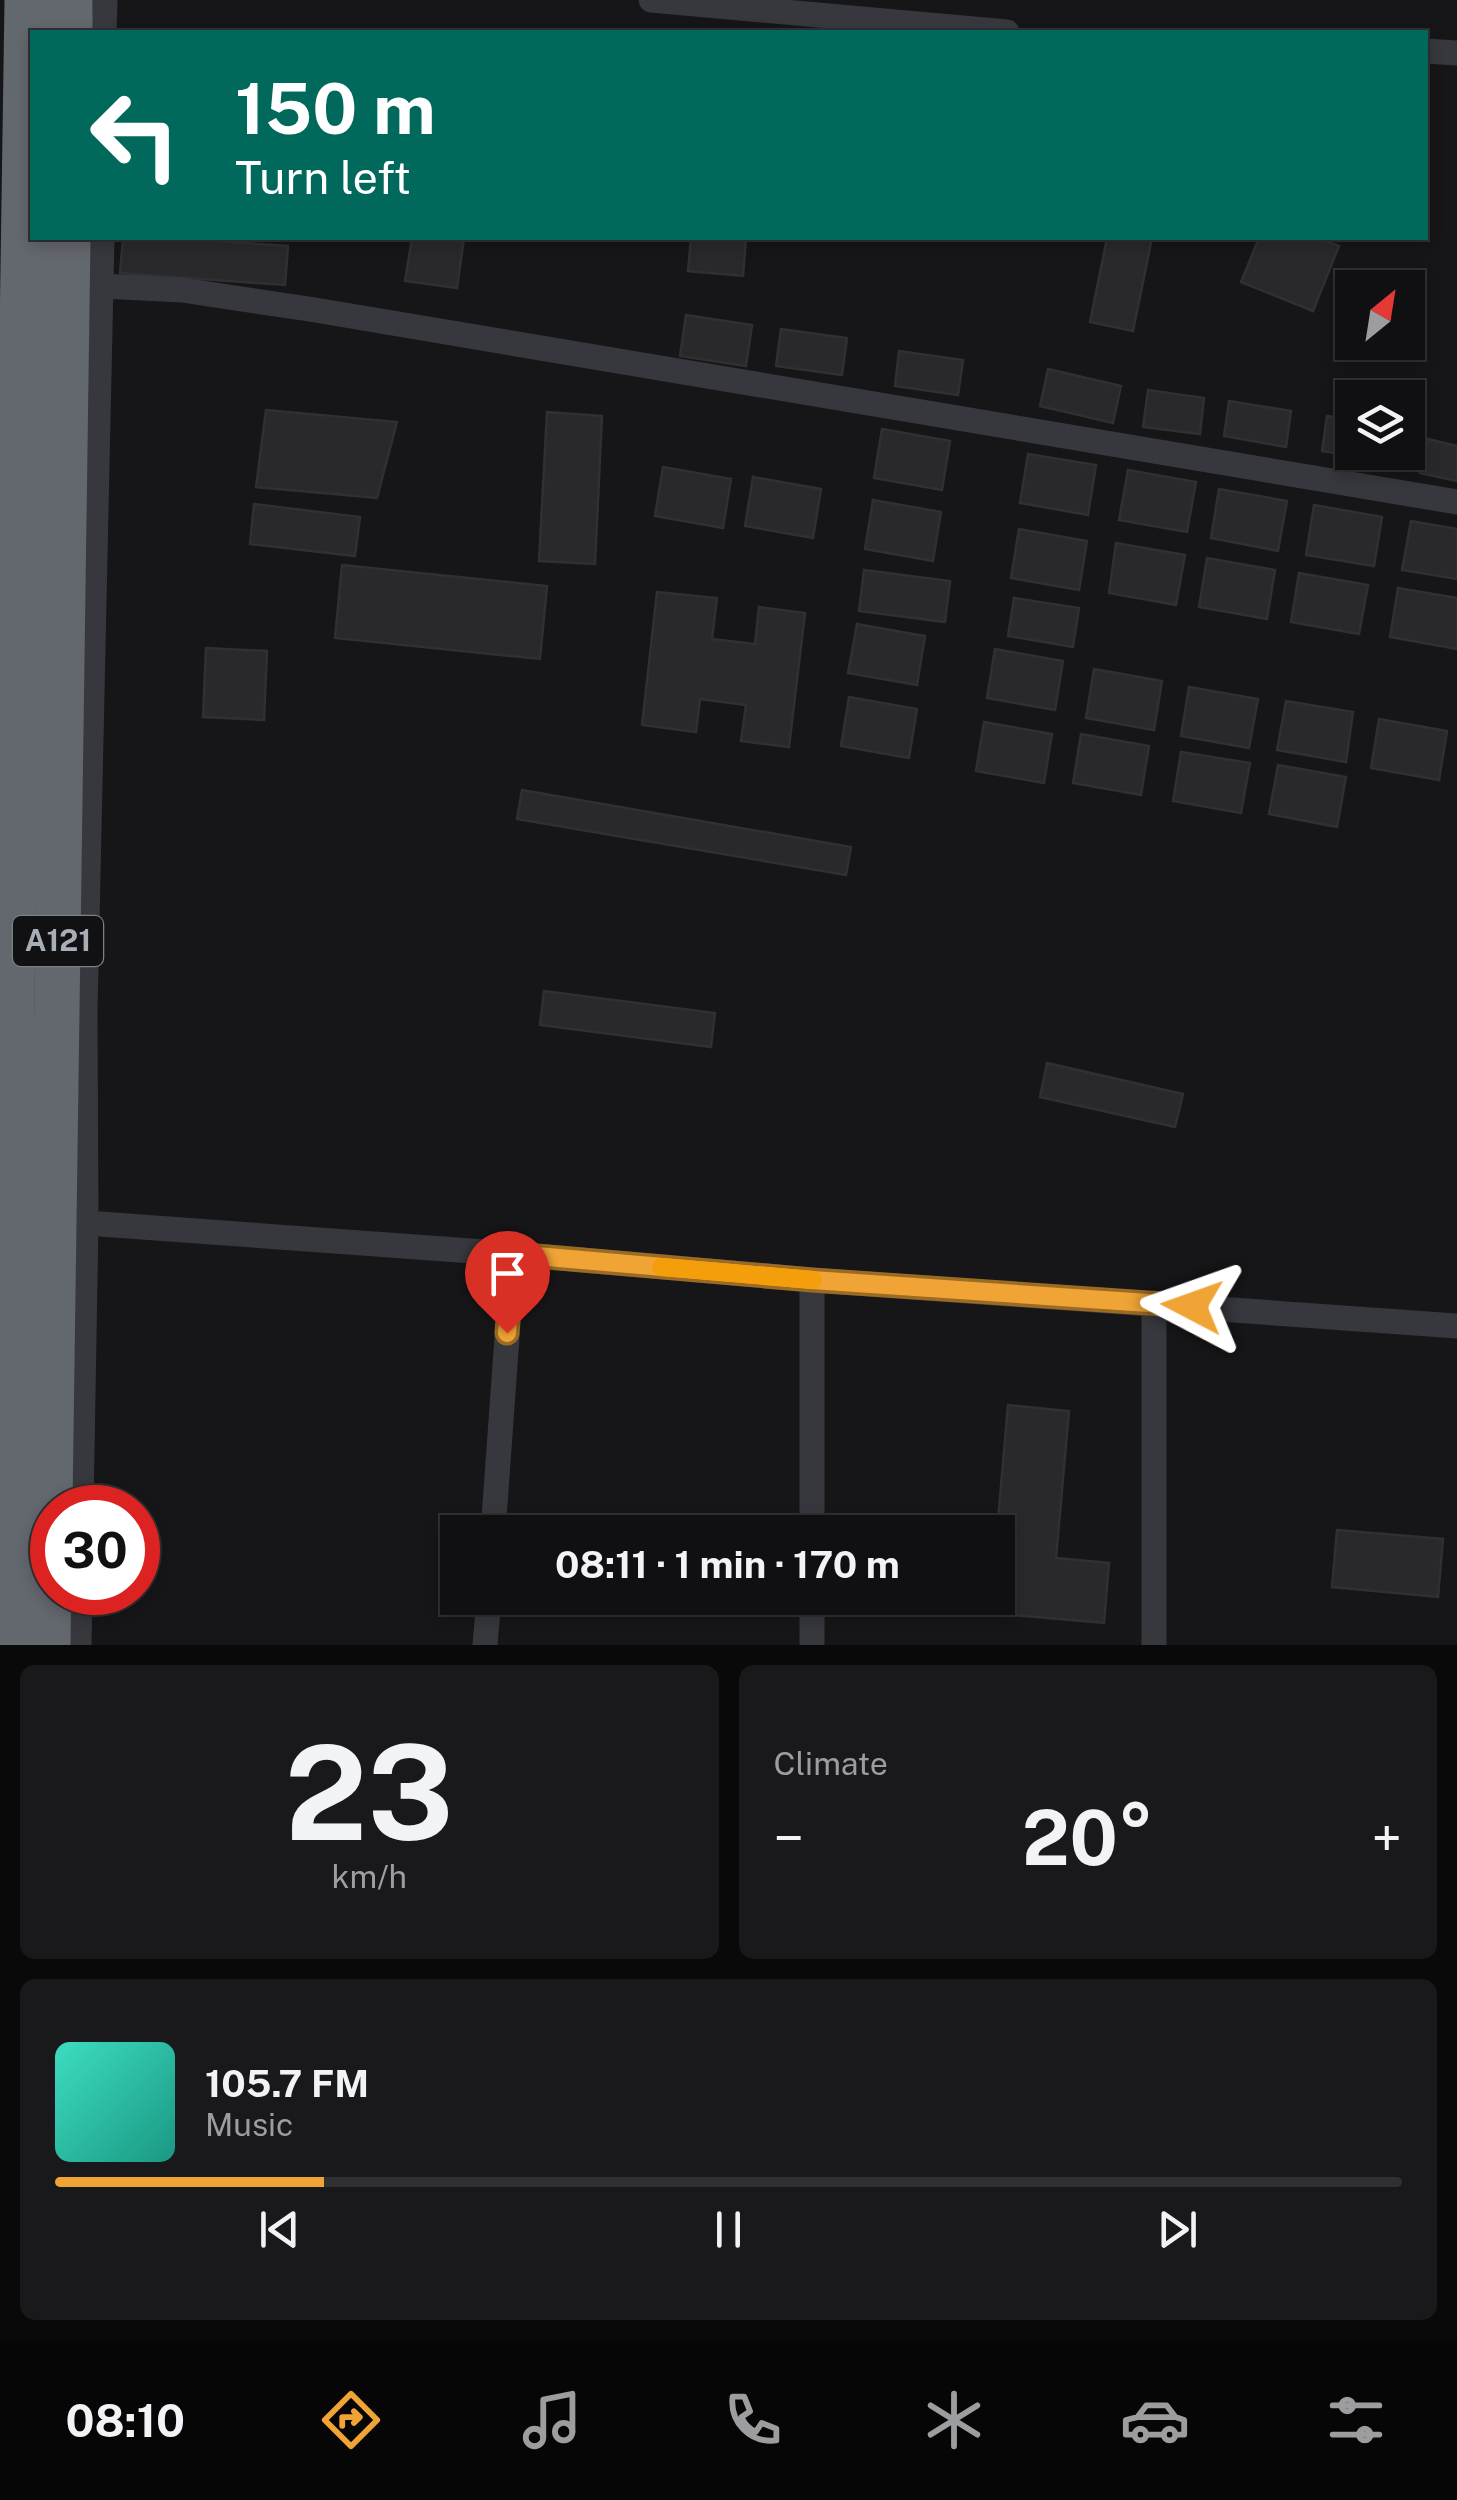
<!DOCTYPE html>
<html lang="en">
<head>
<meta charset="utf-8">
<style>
	body { margin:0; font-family:"Public Sans",sans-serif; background:#19191b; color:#f1f3f6; height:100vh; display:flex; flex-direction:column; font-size:38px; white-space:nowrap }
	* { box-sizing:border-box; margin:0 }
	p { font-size:32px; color:#9c9d9f }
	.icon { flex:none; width:55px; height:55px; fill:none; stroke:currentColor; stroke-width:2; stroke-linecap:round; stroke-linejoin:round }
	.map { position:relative; height:1645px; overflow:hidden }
	.panel { display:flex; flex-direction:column; gap:20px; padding:20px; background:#09090a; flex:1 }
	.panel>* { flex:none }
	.banner { position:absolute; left:30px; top:30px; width:1398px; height:210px; border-radius:0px; box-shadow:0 5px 15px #0003,0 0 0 2px #303032; background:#00695c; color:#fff; overflow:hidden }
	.needle { width:65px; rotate:30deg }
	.controls { position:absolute; left:1335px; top:270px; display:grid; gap:20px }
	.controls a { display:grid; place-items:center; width:90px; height:90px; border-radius:0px; background:#101012; box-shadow:0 5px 15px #0003,0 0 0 2px #303032; font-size:50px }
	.speed { position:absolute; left:30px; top:1485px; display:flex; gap:20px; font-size:50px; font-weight:700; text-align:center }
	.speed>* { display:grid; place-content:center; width:130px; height:130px; border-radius:50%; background:#101012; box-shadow:0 5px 15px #0003,0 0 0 2px #303032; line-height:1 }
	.speed .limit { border:15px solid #d22; background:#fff; color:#111 }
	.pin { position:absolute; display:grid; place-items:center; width:85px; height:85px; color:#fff; margin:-102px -42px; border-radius:50% 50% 50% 0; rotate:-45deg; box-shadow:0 0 10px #0007 }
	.pin .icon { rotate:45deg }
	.me { position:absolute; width:110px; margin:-55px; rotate:274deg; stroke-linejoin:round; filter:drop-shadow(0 0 8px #0008) }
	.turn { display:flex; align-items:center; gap:35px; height:210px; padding:0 40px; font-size:45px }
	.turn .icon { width:130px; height:130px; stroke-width:2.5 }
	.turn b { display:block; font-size:70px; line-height:85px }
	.big { font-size:75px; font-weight:700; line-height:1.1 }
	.panel .widget { flex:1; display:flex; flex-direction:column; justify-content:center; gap:15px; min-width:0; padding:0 35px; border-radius:15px; background:#19191b }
	.panel .dial { align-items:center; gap:0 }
	.dial b { font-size:130px; line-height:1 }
	.song { display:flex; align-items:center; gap:30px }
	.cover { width:120px; height:120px; border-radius:15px; background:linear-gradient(135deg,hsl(170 70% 55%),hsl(170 70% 35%)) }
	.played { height:10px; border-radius:5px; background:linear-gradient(90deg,#f0a436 20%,#303032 20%) }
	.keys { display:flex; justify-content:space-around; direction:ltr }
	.heat { display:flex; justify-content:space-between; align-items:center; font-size:55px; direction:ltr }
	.panel .tiles { flex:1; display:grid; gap:20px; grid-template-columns:1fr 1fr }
	.widget:last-child { grid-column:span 2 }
	.trip { position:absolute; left:440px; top:1515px; width:575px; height:100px; border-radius:0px; background:#101012; box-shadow:0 5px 15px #0003,0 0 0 2px #303032; font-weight:700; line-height:100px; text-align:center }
	.tabs { display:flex; height:160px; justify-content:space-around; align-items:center; background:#060607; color:#9c9d9f }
	.tabs .icon { width:70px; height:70px }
	.tabs .selected { color:#f0a436 }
	.tabs b { font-size:45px; color:#f1f3f6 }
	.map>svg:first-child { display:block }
	.building { fill:#29292c; stroke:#303034; stroke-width:2.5 }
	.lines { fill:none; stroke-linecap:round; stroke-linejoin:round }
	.street { stroke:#37383d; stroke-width:25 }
	.highway { stroke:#63676e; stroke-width:45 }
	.route-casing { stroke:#9c6b23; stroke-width:25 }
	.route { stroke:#f0a436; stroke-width:18 }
	.slow { stroke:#f59e0b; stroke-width:18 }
	.labels { text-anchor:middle; stroke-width:10; stroke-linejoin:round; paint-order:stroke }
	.shield { fill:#111113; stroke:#7b7f86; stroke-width:2.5 }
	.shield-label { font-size:30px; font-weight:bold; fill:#a8aeb8 }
</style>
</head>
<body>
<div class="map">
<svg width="1457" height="1645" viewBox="0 0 1457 1645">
	<rect width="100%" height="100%" fill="#161618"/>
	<path class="building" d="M123,238H171L288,246L285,285L120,273Z
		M412,238H464L457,288L405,281Z
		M691,238H746L743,276L688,271Z
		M1107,238H1152L1133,331L1090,322Z
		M1259,238H1317L1339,246L1313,311L1241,282Z
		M686,315L752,325L746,366L680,356Z
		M781,329L847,338L842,375L776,366Z
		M899,351L963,360L958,395L895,386Z
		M1048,369L1121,386L1113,423L1040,406Z
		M1148,390L1204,398L1200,434L1143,427Z
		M1229,401L1291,411L1286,447L1224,436Z
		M266,410L397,422L377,498L256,487Z
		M547,412L602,416L595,564L539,561Z
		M1327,416L1352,420V452H1394L1392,463L1322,451Z
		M882,429L950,441L942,490L874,478Z
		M1428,439L1457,446V481L1420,473Z
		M1028,454L1096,465L1088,515L1020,503Z
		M663,467L731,479L723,528L655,516Z
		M1128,470L1196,482L1187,532L1119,520Z
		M753,477L821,489L813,538L745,526Z
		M1219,489L1287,501L1278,551L1211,538Z
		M873,500L941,512L933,561L865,549Z
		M254,504L360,517L355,556L250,544Z
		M1314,505L1382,517L1374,566L1306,555Z
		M1411,521L1457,529V579L1402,570Z
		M1019,529L1087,541L1079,590L1011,578Z
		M1116,543L1185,555L1176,605L1109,593Z
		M1207,558L1275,570L1267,619L1199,607Z
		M342,565L547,586L540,659L335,638Z
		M864,570L950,581L945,622L859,611Z
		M1299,573L1368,585L1359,634L1291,622Z
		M1398,588L1457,598V649L1390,637Z
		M657,592L717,598L712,639L755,644L759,607L805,613L789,747L741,741L746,705L700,699L696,732L642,725Z
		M1014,598L1079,608L1073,647L1008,636Z
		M857,624L925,636L917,685L848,673Z
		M206,648L267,651L264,720L203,717Z
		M995,649L1063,661L1055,710L987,698Z
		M1094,669L1162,681L1154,730L1086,718Z
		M1189,687L1258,699L1249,748L1181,736Z
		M849,697L917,709L909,758L841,746Z
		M1286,701L1353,712L1346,762L1277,750Z
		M1379,719L1447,731L1439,780L1371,768Z
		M984,722L1052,734L1044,783L976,771Z
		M1081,734L1149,746L1141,795L1073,783Z
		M1181,752L1250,763L1241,813L1173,801Z
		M1278,765L1346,777L1337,827L1269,814Z
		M522,790L851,847L846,875L517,819Z
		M544,991L715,1013L711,1047L540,1025Z
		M1047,1063L1183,1094L1175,1127L1040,1097Z
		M1008,1405L1069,1411L1056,1558L1109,1563L1104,1623L990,1613L991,1598H998L997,1532Z
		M1337,1530L1443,1539L1438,1597L1332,1587Z"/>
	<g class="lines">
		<path class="street" d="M651,0L1007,32
			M104,32L105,0
			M1425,51L1457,53
			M102,286L182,290L309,309L1457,502
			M86,1223L513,1254L812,1280L1457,1326
			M812,1280V1532
			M1154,1303V1645
			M81,1508L86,1223L85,1012L102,238
			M493,1532L513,1254
			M812,1598V1645
			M79,1645L80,1592
			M485,1645L489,1598"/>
		<path class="highway" d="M70,32V0
			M6,1645L12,1005L27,0
			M48,1645L68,238"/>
	</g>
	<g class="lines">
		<g class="route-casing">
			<path id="route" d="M507,1333L513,1254L812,1280L1192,1306"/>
		</g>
		<use href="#route" class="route"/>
		<path class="slow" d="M661,1267L813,1280"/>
	</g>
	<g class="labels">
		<rect class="shield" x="13" y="916" width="90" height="50" rx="8"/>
		<g class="shield-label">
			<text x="58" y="951">A121</text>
		</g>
	</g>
</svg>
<div class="controls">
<a><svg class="needle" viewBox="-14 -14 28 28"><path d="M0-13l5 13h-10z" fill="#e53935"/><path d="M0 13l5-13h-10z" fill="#9c9d9f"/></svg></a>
<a><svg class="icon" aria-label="layers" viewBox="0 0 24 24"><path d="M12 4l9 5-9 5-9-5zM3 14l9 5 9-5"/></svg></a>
</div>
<div class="speed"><div class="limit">30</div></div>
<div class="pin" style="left:507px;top:1333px;background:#d93025"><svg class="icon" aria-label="arrive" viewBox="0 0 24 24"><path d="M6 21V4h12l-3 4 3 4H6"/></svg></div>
<svg class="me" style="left:1192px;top:1306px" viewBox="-20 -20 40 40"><path d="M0-17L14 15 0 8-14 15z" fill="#f0a436" stroke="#fff" stroke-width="4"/></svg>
<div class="trip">08:11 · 1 min · 170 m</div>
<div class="banner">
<div class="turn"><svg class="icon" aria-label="left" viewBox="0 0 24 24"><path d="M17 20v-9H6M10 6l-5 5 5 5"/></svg><div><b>150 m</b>Turn left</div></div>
</div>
</div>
<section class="panel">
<div class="tiles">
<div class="widget dial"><b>23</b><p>km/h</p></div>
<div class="widget"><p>Climate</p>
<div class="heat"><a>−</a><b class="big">20°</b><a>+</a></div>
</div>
<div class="widget">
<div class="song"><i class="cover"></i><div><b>105.7 FM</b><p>Music</p></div></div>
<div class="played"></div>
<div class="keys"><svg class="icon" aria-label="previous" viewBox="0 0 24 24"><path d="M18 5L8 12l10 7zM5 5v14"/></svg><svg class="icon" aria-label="pause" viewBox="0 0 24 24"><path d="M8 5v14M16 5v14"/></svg><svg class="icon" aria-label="next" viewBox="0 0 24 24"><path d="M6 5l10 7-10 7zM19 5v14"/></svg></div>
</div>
</div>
</section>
<nav class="tabs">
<b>08:10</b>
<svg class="icon selected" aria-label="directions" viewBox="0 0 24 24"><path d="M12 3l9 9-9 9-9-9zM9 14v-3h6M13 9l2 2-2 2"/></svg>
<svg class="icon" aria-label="music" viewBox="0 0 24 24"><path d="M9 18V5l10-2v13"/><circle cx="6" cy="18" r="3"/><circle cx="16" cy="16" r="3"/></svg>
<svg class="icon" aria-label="phone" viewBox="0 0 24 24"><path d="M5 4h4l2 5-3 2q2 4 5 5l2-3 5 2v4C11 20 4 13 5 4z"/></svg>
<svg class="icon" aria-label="climate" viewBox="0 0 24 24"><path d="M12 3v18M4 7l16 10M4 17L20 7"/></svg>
<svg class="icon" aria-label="car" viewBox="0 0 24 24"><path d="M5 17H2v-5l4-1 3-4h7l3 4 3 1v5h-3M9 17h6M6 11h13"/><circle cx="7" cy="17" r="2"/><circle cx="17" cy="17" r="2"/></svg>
<svg class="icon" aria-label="filters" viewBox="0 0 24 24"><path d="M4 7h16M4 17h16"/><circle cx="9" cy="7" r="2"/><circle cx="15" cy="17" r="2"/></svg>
</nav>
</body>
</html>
